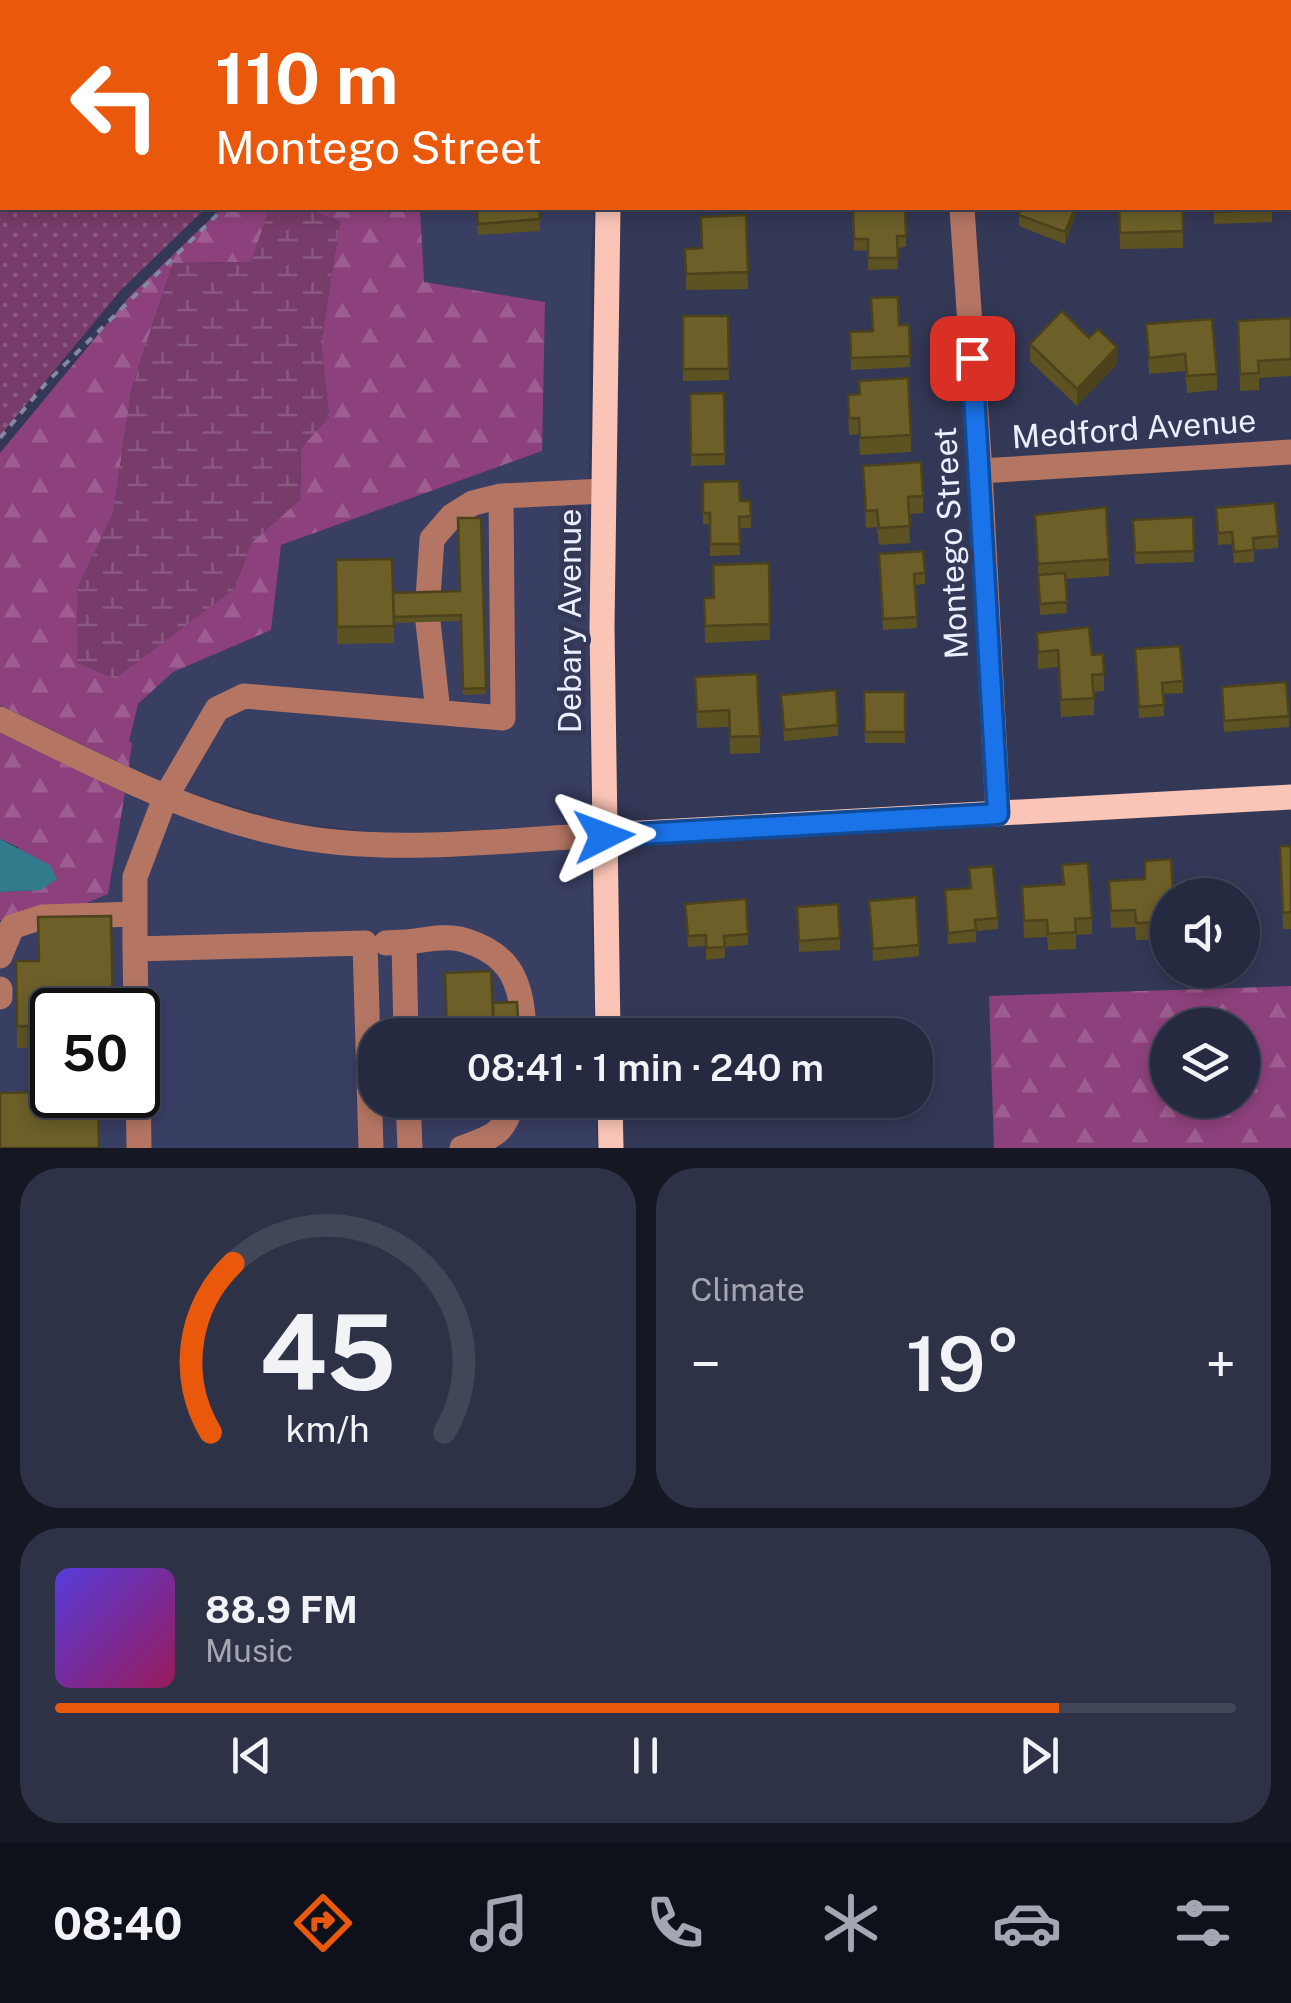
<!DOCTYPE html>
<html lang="en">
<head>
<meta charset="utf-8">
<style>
	body { margin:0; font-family:"Public Sans",sans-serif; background:#2e3247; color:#f1f3f6; height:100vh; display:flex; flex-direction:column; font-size:38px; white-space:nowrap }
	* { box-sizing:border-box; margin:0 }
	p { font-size:32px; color:#a4a7b1 }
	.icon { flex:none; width:55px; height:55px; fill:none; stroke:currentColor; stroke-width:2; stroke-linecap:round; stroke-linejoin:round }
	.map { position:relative; height:1148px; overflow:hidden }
	.panel { display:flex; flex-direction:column; gap:20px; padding:20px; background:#151723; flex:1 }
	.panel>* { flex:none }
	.banner { position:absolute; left:0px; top:0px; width:1292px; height:210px; box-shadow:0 5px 15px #0003,0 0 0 2px #424659; background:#ea580c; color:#fff; overflow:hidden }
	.tools { position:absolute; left:1150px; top:878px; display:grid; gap:20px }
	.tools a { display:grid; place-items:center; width:110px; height:110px; border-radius:50%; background:#262a40; box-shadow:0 5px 15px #0003,0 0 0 2px #424659; font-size:50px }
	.speed { position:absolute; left:30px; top:988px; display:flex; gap:20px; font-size:50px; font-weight:700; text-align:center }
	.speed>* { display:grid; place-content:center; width:130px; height:130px; border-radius:50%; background:#262a40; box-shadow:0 5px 15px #0003,0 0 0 2px #424659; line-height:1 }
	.speed .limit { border:5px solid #111; border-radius:15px; background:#fff; color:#111 }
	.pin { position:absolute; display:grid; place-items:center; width:85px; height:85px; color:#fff; margin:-42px; border-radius:20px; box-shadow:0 5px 15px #0006 }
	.me { position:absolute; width:110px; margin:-55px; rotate:87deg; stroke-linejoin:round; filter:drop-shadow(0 0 8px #0008) }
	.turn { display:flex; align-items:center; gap:35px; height:210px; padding:0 50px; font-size:45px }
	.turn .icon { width:130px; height:130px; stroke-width:2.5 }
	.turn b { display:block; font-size:70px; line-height:85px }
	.big { font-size:75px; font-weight:600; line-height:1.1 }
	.panel .widget { flex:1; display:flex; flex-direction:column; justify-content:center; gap:15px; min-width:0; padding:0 35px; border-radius:40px; background:#2e3247 }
	.panel .dial { align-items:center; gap:0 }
	.dial svg { height:260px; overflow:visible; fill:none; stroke:#424659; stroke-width:7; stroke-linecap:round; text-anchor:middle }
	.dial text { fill:#f1f3f6; stroke:none }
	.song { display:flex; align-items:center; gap:30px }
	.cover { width:120px; height:120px; border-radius:15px; background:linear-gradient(135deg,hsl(250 70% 55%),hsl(330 70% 35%)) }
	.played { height:10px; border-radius:5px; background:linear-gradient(90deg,#ea580c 85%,#424659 85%) }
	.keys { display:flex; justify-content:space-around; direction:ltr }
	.heat { display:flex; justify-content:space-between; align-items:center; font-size:55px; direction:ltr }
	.panel .tiles { flex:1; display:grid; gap:20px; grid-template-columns:1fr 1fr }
	.widget:last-child { grid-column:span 2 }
	.trip { position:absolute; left:358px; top:1018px; width:575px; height:100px; border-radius:40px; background:#262a40; box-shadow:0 5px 15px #0003,0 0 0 2px #424659; font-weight:600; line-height:100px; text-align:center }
	.tabs { display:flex; height:160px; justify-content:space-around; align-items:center; background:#0f111a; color:#a4a7b1 }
	.tabs .icon { width:70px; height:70px }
	.tabs .active { color:#ea580c }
	.tabs b { font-size:45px; color:#f1f3f6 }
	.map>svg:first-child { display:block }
	.built { fill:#393e63; fill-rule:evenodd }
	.green { fill:url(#green-dots) }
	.forest { fill:url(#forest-firs); fill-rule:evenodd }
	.wetland { fill:url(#wetland-marsh) }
	.water { fill:#327b8d }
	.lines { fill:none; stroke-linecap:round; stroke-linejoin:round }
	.path { stroke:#8488a0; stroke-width:4; stroke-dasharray:8 8; stroke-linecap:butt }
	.minor { stroke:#b47563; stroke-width:25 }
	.major { stroke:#fac5b6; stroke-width:25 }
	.wall { fill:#5d5222 }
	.shaded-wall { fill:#4c421c }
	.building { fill:#6c5f28; stroke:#4c421c; stroke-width:2.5 }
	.route-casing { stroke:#114b97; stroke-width:25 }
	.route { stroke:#1a73e8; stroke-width:18 }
	.labels { text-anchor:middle; stroke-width:10; stroke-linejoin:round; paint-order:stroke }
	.street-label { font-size:32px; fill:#ecefff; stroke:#333856 }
</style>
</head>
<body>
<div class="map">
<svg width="1291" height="1148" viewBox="0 0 1291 1148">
	<defs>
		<pattern id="green-dots" width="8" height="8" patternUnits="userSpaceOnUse" patternTransform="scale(2.5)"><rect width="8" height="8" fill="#773c69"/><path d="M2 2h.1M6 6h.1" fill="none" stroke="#8a5880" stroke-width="1.8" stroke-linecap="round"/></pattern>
		<pattern id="forest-firs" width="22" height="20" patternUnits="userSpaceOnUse" patternTransform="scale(2.5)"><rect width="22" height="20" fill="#8d417c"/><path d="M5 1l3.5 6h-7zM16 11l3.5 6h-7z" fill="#9d5d90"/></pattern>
		<pattern id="wetland-marsh" width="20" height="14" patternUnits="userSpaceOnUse" patternTransform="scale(2.5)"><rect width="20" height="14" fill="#773c69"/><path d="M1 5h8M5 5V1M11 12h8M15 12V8" fill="none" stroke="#8a5880"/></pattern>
	</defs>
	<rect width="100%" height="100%" fill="#333856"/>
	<path class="built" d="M420,208H595L591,252L588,520L590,824L394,834L287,822L171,787L129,767L132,743L129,741L138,704L173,672L271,630L281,545L542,451L423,282Z
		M125,793L159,809L279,846L392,858L590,848L595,1035H375V1100H596L597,1148H0V920L108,894ZM52,1010H138V1095H52Z"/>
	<path class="green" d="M0,176L2,208H206L121,290L0,436Z"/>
	<path class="forest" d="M222,208H270L251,262L173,263L132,387L113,514L77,589L196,616L235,588L251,543L300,500L301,448L329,417L321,343L340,221L300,208H420L424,282L545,302L542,451L281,545L271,630L173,672L138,704L129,741L132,743L129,767L0,705V453L130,296Z
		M0,733L125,793L108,894L58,915L0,920V892L41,890L18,847L0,839Z
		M1291,986V1148H994L989,996ZM1168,1025H1242V1100H1168Z"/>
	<path class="wetland" d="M270,208H300L340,221L321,343L329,417L301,448L300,500L251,543L235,588L115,679L77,663V589L113,514L132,387L173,263L251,262Z"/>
	<path class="water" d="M0,839L50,865L57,879L41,890L0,892Z"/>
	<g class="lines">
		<path class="path" d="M433,2L436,0
			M0,438L47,382L224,208"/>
		<path class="minor" d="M949,0L950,2
			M1290,129H1291
			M962,208L980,471L998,814
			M980,471L1291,452
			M428,598L432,539L452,516L473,503L501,496L603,491
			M428,622L438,712
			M0,719C92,763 183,813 283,834C386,856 500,840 604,835
			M404,942C421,941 443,935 460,939C513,953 523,985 524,1035
			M386,943L404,942L406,1035
			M135,949L136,1010
			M0,956L12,927L42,917L135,914
			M0,989V997
			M138,1081L139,1148
			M408,1100L410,1148
			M371,1148L365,943L135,949V877L165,798L217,709L244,696L503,718L501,496
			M462,1148C494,1136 505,1134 513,1100"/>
		<path class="major" d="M614,2L615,0
			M655,2V0
			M604,835L1291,797
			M608,1035L602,627L608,208
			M610,1100L611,1148"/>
	</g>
	<path class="wall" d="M476,208H539L540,231L478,235Z
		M853,208L906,236V247L897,248L898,269L868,270V250L854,251Z
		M1076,208V214L1065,244L1019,226V215Z
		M1119,208H1183V248L1120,249Z
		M1214,208H1272V222L1214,224Z
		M746,215L748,289L686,290L685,249L702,248Z
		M683,316H728L729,380L683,381Z
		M1291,318V376L1259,378V390L1240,391L1238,321Z
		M1146,324L1217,374V390L1187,393L1185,371L1149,374Z
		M899,325H909L910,367L851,370L850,332L872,331Z
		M1030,344L1117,364L1077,406L1030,361Z
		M859,381L911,435V452L860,455L859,434L849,435L848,412V395L859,394Z
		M724,393L725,465L691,466L690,394Z
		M863,466L923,496V513L909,514L910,543L879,545L877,527L866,528Z
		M703,482L740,501L751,516V528H739L740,555L710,556V524H703Z
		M1216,508L1278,536V548L1254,550V562L1234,563L1232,544L1218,545Z
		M1035,515L1109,559V576L1065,579L1067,613L1040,615Z
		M1193,517L1194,562L1135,564L1133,520Z
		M481,518L486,694L463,695L461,621L394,623V643L337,644L336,560L393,593L460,591Z
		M769,563L770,640L705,643L704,598H713Z
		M879,565L925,573V584L915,585L917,628L883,630Z
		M1037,633L1092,655L1104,674V691L1094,692V715L1061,717L1058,667L1038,669Z
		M1135,649L1183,681V693L1163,694L1164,716L1139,718Z
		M695,677L760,736V753L730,754L729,727L697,728Z
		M864,692H905V743H865Z
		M781,695L838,725V736L784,741Z
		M1222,698L1289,716V727L1224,732Z
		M1280,846H1291V929H1283Z
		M1145,861L1168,895V939L1136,940L1135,927L1111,928L1109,881L1145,879Z
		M1062,865L1092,918V934L1076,935V949L1048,950L1047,937L1024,938L1022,887L1062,884Z
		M969,868L998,918V929L976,931V942L948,944L945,890L970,888Z
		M869,901L919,945V956L873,961Z
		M685,904L748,934V945L725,947V958L706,960V946L688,947Z
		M797,907L840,938V950L799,952Z
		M16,961H39L52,1095H114V1112H99L41,1092L40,1047L17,1048Z"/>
	<path class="shaded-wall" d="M1075,208H1076V214L1065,244V232Z
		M1117,347V364L1077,406V389Z"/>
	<path class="building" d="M846,0H875V2H846Z
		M1028,0H1078V2H1028Z
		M477,208H539L540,219L478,224Z
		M853,208H905L906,236H897L898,258H868V239H854Z
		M1021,208H1075L1065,232L1019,215Z
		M1119,208H1183V231L1120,233Z
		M1214,208H1272V210L1214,212Z
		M746,215L748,272L686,274L685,249L702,248L701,217Z
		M898,297L899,325H909L910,356L851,358L850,332L873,331L871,298Z
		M1062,311L1089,338L1098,329L1117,347L1077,389L1030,344Z
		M683,316H728L729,369H683Z
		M1291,318V359L1258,361L1259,373L1240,374L1238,321Z
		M1212,319L1217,374L1187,376L1185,354L1149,358L1146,324Z
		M908,378L911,435L860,438L859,418H849L848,395L860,394L859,381Z
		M724,393L725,454L691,455L690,394Z
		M921,462L923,496L908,497L910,526L879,528L877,510L866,511L863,466Z
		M739,481L740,501H750L751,516L739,517L740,544H710V513H703V482Z
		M1275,503L1278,536L1253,538L1254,550L1234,552L1232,532L1218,533L1216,508Z
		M1106,507L1109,559L1038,564L1035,515Z
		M1193,517L1194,551L1135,553L1133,520Z
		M458,518H481L486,688L463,689L461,615L394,617L393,593L460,591Z
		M923,551L925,573L914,574L917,617L883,619L879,554Z
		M392,559L394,626L337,627L336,560Z
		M769,563L770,624L705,626L704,598H714L713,565Z
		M1065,573L1067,602L1040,604L1038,575Z
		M1089,627L1092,655L1103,654L1104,674L1092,675L1094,698L1061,700L1058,650L1038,652L1037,633Z
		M1180,646L1183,681L1162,683L1164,705L1139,707L1135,649Z
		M757,674L760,736L730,737L729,710L697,712L695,677Z
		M1286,682L1289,716L1224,721L1222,687Z
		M836,690L838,725L784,730L781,695Z
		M864,692H905V732H865Z
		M1280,846H1291V912L1283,913Z
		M1171,859L1173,895H1168V922L1136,923L1135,910L1111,911L1109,881L1145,879V861Z
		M1088,863L1092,918L1075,919L1076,932L1048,934L1047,920L1024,921L1022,887L1064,884L1062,865Z
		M993,866L998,918L975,920L976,930L948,933L945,890L971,888L969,868Z
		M916,897L919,945L873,949L869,901Z
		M746,899L748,934L724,936L725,947L706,948V935L688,936L685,904Z
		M838,904L840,938L799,941L797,907Z
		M111,916L113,1010H52V1095H98L99,1148H0V1093L41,1092L40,1026H17L16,961H39L38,917Z
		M491,971L494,1035H447L445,973Z
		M517,1002L519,1035H494L493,1003Z"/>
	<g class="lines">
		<g class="route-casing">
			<path id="route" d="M604,836L998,814L972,358"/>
		</g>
		<use href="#route" class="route"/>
	</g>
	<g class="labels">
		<g class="street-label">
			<text transform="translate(1134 429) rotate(-4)" y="11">Medford Avenue</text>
			<text transform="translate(951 543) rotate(-93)" y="11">Montego Street</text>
			<text transform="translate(570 621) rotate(-90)" y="11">Debary Avenue</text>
		</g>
	</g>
</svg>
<div class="tools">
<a><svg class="icon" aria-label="sound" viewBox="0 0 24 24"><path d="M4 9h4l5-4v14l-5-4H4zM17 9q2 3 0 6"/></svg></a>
<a><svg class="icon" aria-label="layers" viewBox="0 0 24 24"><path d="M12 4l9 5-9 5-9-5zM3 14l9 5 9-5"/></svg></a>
</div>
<div class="speed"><div class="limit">50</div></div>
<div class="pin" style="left:972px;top:358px;background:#d93025"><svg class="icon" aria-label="arrive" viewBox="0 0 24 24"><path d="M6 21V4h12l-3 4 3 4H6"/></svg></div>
<svg class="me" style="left:604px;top:836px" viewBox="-20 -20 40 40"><path d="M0-17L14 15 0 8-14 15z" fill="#1a73e8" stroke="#fff" stroke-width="4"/></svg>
<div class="trip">08:41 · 1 min · 240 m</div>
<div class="banner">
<div class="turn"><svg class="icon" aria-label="left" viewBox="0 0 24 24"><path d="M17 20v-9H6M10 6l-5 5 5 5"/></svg><div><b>110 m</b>Montego Street</div></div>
</div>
</div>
<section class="panel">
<div class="tiles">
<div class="widget dial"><svg viewBox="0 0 100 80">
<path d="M14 69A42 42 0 1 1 86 69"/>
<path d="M14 69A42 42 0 0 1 21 17" stroke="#ea580c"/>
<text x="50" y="56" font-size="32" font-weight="700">45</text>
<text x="50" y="72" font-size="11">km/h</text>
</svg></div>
<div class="widget"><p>Climate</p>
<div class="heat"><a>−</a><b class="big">19°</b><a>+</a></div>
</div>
<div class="widget">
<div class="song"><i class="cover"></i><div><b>88.9 FM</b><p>Music</p></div></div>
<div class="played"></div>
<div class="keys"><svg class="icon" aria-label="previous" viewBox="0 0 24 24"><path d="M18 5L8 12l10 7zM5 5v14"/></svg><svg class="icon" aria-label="pause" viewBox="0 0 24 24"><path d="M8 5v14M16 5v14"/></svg><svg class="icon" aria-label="next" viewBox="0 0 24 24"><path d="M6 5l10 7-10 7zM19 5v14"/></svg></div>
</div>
</div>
</section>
<nav class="tabs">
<b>08:40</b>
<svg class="icon active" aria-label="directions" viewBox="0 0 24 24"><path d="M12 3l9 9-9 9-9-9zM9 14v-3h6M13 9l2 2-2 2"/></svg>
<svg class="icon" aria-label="music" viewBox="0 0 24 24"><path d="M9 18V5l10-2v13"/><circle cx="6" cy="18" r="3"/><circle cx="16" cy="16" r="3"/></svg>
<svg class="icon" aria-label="phone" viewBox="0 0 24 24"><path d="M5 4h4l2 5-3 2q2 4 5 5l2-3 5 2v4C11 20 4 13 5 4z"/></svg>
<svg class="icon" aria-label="climate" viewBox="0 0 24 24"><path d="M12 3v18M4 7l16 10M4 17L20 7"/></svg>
<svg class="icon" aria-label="car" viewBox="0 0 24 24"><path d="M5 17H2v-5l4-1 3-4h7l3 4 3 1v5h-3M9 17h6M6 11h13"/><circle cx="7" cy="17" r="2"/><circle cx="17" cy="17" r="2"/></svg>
<svg class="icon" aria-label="filters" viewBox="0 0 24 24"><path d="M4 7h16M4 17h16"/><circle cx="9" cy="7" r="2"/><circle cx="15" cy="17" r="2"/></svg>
</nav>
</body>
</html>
